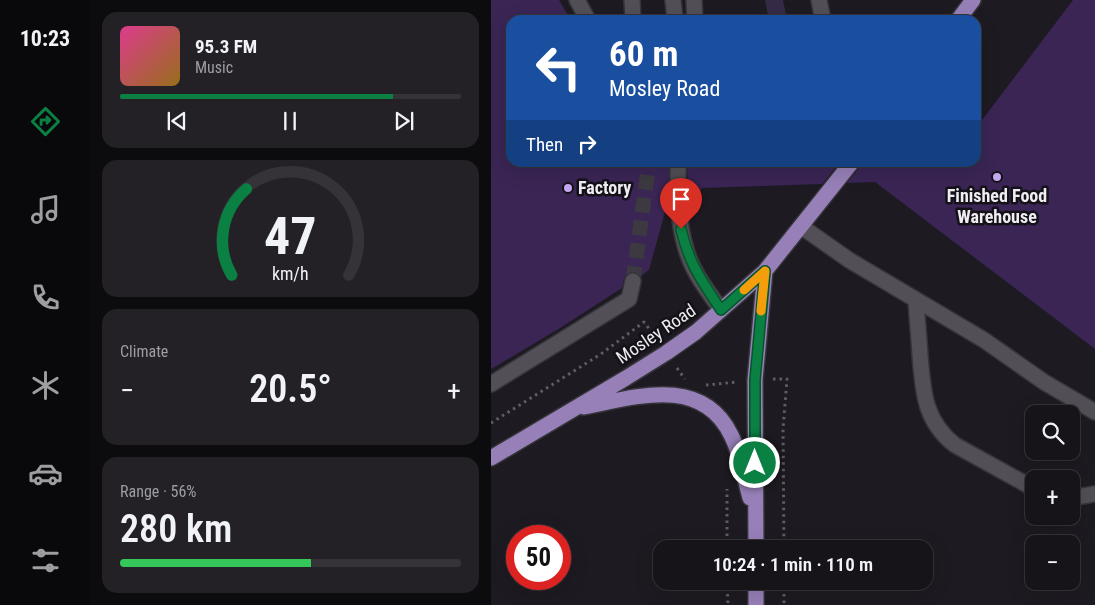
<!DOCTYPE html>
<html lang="en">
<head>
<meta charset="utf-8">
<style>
	body { margin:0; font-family:"Roboto Condensed",sans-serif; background:#232126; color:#f1f3f6; height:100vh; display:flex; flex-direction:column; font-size:19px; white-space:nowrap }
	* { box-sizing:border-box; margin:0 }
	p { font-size:16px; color:#9e9ea2 }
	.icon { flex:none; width:28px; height:28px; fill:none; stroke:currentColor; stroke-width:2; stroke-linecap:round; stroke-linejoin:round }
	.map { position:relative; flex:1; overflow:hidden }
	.side { display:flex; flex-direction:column; gap:12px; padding:12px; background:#0c0b0e; width:401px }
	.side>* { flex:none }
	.banner { position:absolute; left:15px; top:15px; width:475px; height:152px; border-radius:15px; box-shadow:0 5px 20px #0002,0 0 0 1px #353338; background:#1a4fa0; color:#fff; overflow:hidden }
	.fabs { position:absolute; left:534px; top:405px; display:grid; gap:10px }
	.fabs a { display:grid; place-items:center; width:55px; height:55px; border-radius:10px; background:#161419; box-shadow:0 5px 20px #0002,0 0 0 1px #353338; font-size:25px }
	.speed { position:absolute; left:15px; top:525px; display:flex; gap:10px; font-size:25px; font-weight:700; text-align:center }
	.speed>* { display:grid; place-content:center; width:65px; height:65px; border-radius:50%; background:#161419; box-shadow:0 5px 20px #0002,0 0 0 1px #353338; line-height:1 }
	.speed .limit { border:8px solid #d22; background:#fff; color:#111 }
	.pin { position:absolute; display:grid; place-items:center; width:42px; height:42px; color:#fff; margin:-51px -21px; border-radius:50% 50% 50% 0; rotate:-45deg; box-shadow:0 0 5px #0007 }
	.pin .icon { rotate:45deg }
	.me { position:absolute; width:55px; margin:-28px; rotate:0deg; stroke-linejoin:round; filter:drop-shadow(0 0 4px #0008) }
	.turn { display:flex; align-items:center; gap:18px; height:105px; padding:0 20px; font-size:22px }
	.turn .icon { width:65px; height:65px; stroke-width:2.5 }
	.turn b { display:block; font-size:35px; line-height:42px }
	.then { display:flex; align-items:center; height:48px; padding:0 20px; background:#0003; gap:10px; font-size:19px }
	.big { font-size:38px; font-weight:600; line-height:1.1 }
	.side .widget { flex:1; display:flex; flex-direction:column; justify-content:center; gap:8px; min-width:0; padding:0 18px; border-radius:15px; background:#232126 }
	.side .dial { align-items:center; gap:0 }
	.dial svg { height:130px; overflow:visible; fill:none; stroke:#353338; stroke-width:7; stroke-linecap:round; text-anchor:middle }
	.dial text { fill:#f1f3f6; stroke:none }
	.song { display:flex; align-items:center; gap:15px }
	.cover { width:60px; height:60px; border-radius:8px; background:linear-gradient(135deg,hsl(330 70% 55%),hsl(40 70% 35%)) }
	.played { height:5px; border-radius:2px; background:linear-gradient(90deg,#0b8043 80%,#353338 80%) }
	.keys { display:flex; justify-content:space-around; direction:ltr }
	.heat { display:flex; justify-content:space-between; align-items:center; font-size:28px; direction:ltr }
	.charge { height:8px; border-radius:4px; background:linear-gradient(90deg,#34c759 56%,#353338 0) }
	.trip { position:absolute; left:162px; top:540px; width:280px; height:50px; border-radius:15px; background:#161419; box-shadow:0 5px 20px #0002,0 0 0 1px #353338; font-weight:600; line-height:50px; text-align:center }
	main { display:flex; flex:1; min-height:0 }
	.tabs { display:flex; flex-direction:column; width:90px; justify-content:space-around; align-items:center; background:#09080a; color:#9e9ea2 }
	.tabs .icon { width:35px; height:35px }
	.tabs .current { color:#0b8043 }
	.tabs b { font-size:22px; color:#f1f3f6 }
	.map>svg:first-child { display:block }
	.green { fill:#362b47 }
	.building { fill:#3a2554 }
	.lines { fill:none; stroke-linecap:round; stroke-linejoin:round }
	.minor-tunnel { stroke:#3c3a40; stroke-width:15; stroke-dasharray:15 8; stroke-linecap:butt }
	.minor-casing { stroke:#353439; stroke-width:18 }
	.major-casing { stroke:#353439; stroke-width:18 }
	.path { stroke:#5f5c63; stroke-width:3; stroke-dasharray:2.5 4; stroke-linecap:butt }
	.minor { stroke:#524f57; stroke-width:15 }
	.major { stroke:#9780b8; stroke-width:15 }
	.route-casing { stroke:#07532c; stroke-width:12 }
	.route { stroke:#0b8043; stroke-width:9 }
	.slow { stroke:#f59e0b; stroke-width:9 }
	.poi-dot { fill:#c5a7f1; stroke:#141118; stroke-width:2 }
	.labels { text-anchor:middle; stroke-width:5; stroke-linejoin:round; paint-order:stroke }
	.poi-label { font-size:18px; font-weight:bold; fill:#efedf2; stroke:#141118; text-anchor:start }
	.street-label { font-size:18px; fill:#efedf2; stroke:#141118 }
</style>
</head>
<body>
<main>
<nav class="tabs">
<b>10:23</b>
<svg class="icon current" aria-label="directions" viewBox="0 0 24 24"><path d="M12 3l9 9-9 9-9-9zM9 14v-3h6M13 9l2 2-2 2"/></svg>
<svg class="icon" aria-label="music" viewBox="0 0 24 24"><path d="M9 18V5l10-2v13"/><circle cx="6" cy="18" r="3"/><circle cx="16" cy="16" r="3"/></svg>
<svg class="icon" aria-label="phone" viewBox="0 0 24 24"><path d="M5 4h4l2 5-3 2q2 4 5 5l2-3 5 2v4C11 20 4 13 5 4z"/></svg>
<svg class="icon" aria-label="climate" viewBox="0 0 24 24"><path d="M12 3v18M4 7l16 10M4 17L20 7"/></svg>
<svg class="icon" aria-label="car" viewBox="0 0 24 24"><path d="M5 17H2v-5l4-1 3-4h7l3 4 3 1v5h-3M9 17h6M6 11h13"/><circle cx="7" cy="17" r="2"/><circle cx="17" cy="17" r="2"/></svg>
<svg class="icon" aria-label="filters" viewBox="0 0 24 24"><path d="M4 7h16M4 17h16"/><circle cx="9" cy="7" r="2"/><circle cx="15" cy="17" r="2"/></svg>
</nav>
<section class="side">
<div class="widget">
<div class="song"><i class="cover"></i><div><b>95.3 FM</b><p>Music</p></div></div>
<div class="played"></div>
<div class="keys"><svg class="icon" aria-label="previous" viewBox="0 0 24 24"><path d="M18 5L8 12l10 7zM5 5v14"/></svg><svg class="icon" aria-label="pause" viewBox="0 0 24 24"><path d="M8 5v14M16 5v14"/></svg><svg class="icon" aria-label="next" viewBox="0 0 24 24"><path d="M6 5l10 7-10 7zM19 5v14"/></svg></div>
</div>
<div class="widget dial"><svg viewBox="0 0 100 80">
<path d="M14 69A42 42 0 1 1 86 69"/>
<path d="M14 69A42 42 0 0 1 23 16" stroke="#0b8043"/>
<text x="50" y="56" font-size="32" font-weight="700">47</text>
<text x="50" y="72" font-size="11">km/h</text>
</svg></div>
<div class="widget"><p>Climate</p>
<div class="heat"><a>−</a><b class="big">20.5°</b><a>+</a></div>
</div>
<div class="widget"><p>Range · 56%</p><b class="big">280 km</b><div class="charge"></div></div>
</section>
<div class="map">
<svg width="604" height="605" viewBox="0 0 604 605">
	<rect width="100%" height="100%" fill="#1d1a21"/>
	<path class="green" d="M274,0H292L296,20H278Z"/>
	<path class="building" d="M0,0H68L80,20H20V162H178L179,209L174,212L158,270L150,276L144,272H139L133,279L131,288L66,330L0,369Z
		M582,0H604V349L384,182L356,183L368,168L370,162H485V128Z
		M196,162H349L331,184L212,188L197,198Z"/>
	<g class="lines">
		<path class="minor-tunnel" d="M142,281L158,162"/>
		<g class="minor-casing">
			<path id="minor" d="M86,0L97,20
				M141,0L142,20
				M182,0L184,20
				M203,0L204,20
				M328,0L332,20
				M187,162C187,198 186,236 203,269C210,283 221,297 230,310
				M311,227L358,260L493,340L553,382L604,412
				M425,300C426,319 428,337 429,355C432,391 433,421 464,445L542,488
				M0,384L138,299L142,281
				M580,498L604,494"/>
		</g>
		<g class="major-casing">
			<path id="major" d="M467,20L482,0
				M93,407C144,397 211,375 240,435C250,454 253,477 259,498
				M0,458L135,378L175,353L205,332L274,271L361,162
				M265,549L264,380L274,271
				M265,605V581"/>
		</g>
		<path class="path" d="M186,368L194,379
			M282,379H296L292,429L293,549
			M215,385L246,382
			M0,423L110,354L153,322L165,338
			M236,549V489
			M236,581L237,605
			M293,581V605"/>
		<use href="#minor" class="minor"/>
		<use href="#major" class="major"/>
	</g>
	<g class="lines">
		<g class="route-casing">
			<path id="route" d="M190,229C198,264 211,281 230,310L274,271L264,380V463"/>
		</g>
		<use href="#route" class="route"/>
		<path class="slow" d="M253,290L274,271L270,311"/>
	</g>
	<g class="poi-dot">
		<circle cx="506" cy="177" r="5"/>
		<circle cx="77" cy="188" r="5"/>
	</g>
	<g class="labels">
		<g class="poi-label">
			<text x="87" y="194">Factory</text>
			<text x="506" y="202" text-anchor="middle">Finished Food<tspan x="506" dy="21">Warehouse</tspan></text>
		</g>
		<g class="street-label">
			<text transform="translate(165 334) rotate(-34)" y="6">Mosley Road</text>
		</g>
	</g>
</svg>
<div class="fabs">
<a><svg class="icon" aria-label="search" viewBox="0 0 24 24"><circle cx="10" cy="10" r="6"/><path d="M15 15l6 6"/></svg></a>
<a>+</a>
<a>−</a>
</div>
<div class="speed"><div class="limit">50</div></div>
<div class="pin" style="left:190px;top:229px;background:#d93025"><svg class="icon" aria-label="arrive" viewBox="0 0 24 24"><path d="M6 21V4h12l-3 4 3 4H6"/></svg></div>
<svg class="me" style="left:264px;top:463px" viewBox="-20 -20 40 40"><circle r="17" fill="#0b8043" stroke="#fff" stroke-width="3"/><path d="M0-11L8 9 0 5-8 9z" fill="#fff"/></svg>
<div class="trip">10:24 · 1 min · 110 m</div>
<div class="banner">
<div class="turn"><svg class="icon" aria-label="left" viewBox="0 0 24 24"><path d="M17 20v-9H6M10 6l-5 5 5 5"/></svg><div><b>60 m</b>Mosley Road</div></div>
<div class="then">Then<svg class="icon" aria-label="right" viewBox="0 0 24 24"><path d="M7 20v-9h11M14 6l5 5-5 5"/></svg></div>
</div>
</div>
</main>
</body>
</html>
